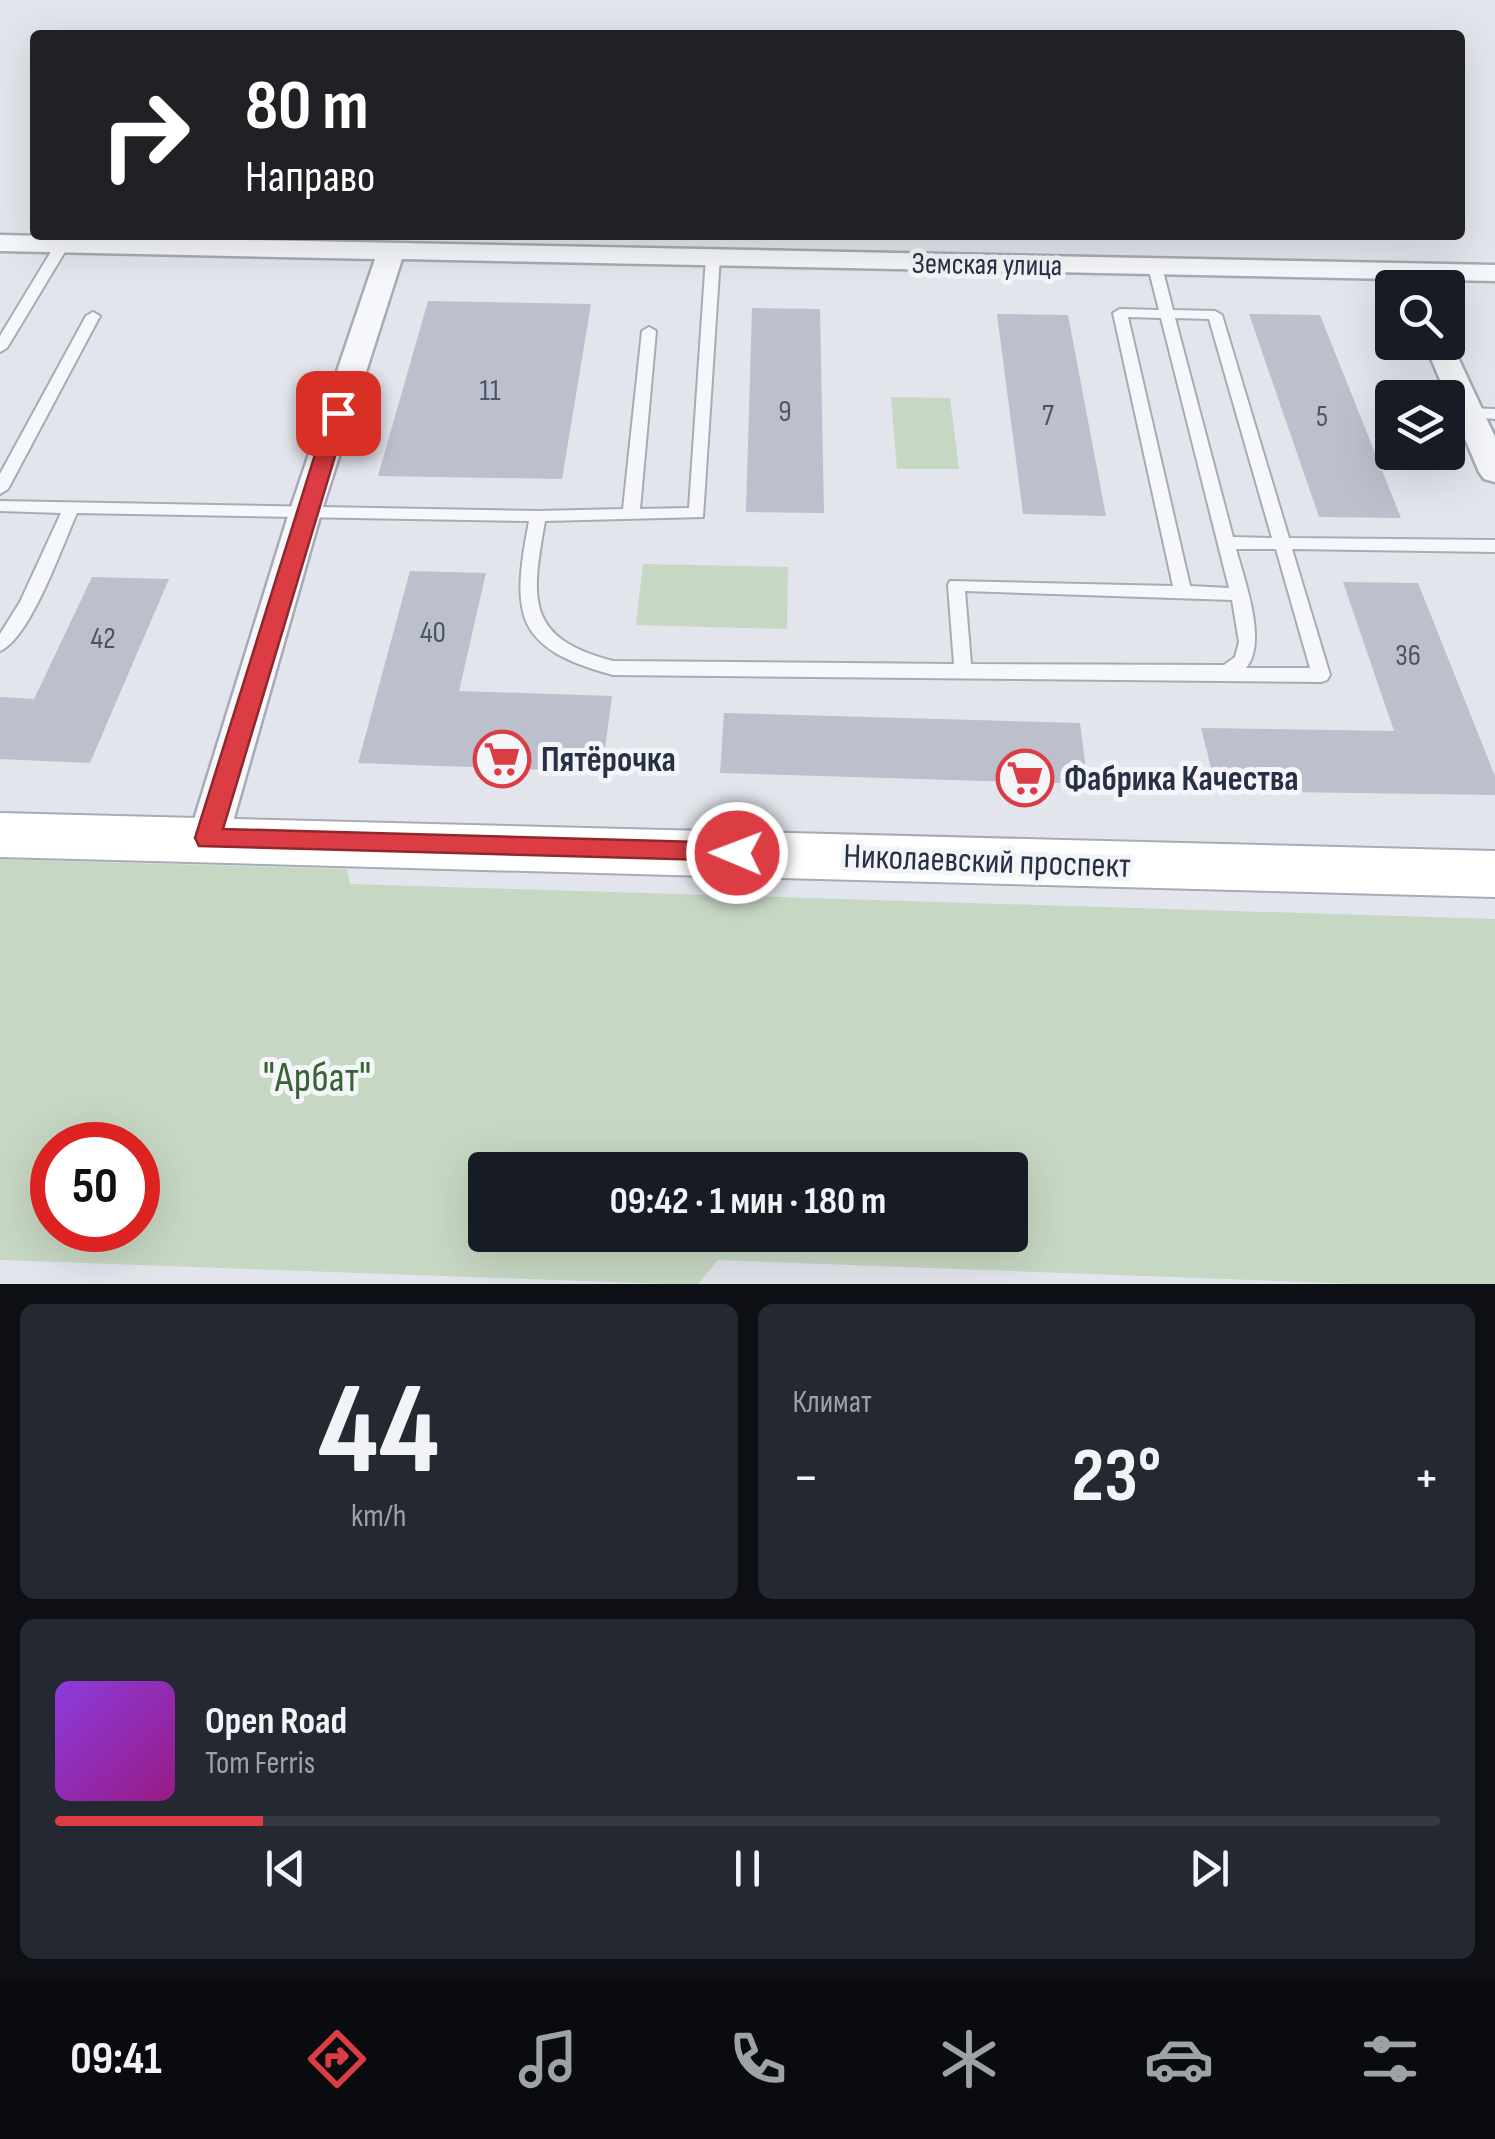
<!DOCTYPE html>
<html lang="ru">
<head>
<meta charset="utf-8">
<style>
	body { margin:0; font-family:"Sofia Sans Condensed",sans-serif; background:#242831; color:#f1f3f6; height:100vh; display:flex; flex-direction:column; font-size:38px; white-space:nowrap }
	* { box-sizing:border-box; margin:0 }
	p { font-size:32px; color:#9ea1a6 }
	.icon { flex:none; width:55px; height:55px; fill:none; stroke:currentColor; stroke-width:2; stroke-linecap:round; stroke-linejoin:round }
	.map { position:relative; height:1284px; overflow:hidden }
	.drawer { display:flex; flex-direction:column; gap:20px; padding:20px; background:#0d0f14; flex:1 }
	.drawer>* { flex:none }
	.guide { position:absolute; left:30px; top:30px; width:1435px; height:210px; border-radius:10px; box-shadow:0 10px 40px #0002; background:#202124; color:#fff; overflow:hidden }
	.controls { position:absolute; left:1375px; top:270px; display:grid; gap:20px }
	.controls a { display:grid; place-items:center; width:90px; height:90px; border-radius:10px; background:#171b24; box-shadow:0 10px 40px #0002; font-size:50px }
	.speed { position:absolute; left:30px; top:1122px; display:flex; gap:20px; font-size:50px; font-weight:700; text-align:center }
	.speed>* { display:grid; place-content:center; width:130px; height:130px; border-radius:50%; background:#171b24; box-shadow:0 10px 40px #0002; line-height:1 }
	.speed .limit { border:15px solid #d22; background:#fff; color:#111 }
	.pin { position:absolute; display:grid; place-items:center; width:85px; height:85px; color:#fff; margin:-42px; border-radius:20px; box-shadow:0 5px 15px #0006 }
	.me { position:absolute; width:110px; margin:-55px; rotate:271deg; stroke-linejoin:round; filter:drop-shadow(0 0 8px #0008) }
	.turn { display:flex; align-items:center; gap:35px; height:210px; padding:0 50px; font-size:45px }
	.turn .icon { width:130px; height:130px; stroke-width:2.5 }
	.turn b { display:block; font-size:70px; line-height:85px }
	.big { font-size:75px; font-weight:700; line-height:1.1 }
	.drawer .tile { flex:1; display:flex; flex-direction:column; justify-content:center; gap:15px; min-width:0; padding:0 35px; border-radius:15px; background:#242831 }
	.drawer .dial { align-items:center; gap:0 }
	.dial b { font-size:130px; line-height:1 }
	.song { display:flex; align-items:center; gap:30px }
	.cover { width:120px; height:120px; border-radius:15px; background:linear-gradient(135deg,hsl(270 70% 55%),hsl(310 70% 35%)) }
	.played { height:10px; border-radius:5px; background:linear-gradient(90deg,#dc3d44 15%,#363941 15%) }
	.keys { display:flex; justify-content:space-around; direction:ltr }
	.heat { display:flex; justify-content:space-between; align-items:center; font-size:55px; direction:ltr }
	.drawer .tiles { flex:1; display:grid; gap:20px; grid-template-columns:1fr 1fr }
	.tile:last-child { grid-column:span 2 }
	.trip { position:absolute; left:468px; top:1152px; width:560px; height:100px; border-radius:10px; background:#171b24; box-shadow:0 10px 40px #0002; font-weight:700; line-height:100px; text-align:center }
	.menu { display:flex; height:160px; justify-content:space-around; align-items:center; background:#090b0e; color:#9ea1a6 }
	.menu .icon { width:70px; height:70px }
	.menu .selected { color:#dc3d44 }
	.menu b { font-size:45px; color:#f1f3f6 }
	.map>svg:first-child { display:block }
	.green { fill:#c6d7c3; fill-rule:evenodd }
	.building { fill:#bcc0cd }
	.lines { fill:none; stroke-linecap:round; stroke-linejoin:round }
	.lane-casing { stroke:#a7abb7; stroke-width:4 }
	.street-casing { stroke:#a7abb7; stroke-width:5 }
	.secondary-casing { stroke:#a7abb7; stroke-width:4 }
	.lane { fill:#f6f7fa; fill-rule:evenodd }
	.street { fill:#f6f7fa; fill-rule:evenodd }
	.secondary { fill:#fff; fill-rule:evenodd }
	.route { fill:#dc3d44; stroke:#8f282c; stroke-width:2.5 }
	.labels { text-anchor:middle; stroke-width:10; stroke-linejoin:round; paint-order:stroke }
	.far-street-label { font-size:30px; fill:#283046; stroke:#f3f5f9 }
	.number-label { font-size:30px; fill:#4d5468 }
	.poi-label { font-size:35px; font-weight:bold; fill:#283046; stroke:#f3f5f9; text-anchor:start }
	.street-label { font-size:35px; fill:#283046; stroke:#f3f5f9 }
	.near-park-label { font-size:42px; fill:#386334; stroke:#f3f5f9 }
</style>
</head>
<body>
<div class="map">
<svg width="1495" height="1284" viewBox="0 0 1495 1284">
	<rect width="100%" height="100%" fill="#e3e5ec"/>
	<path class="green" d="M891,397L950,398L959,469H897Z
		M643,564L788,567L787,629L636,625Z
		M0,859L347,869L350,884L1495,919V1284H1359L718,1260L698,1284H666L0,1260ZM52,1145H138V1230H52ZM485,1170H1010V1235H485Z"/>
	<path class="building" d="M428,301L591,304L562,479L378,476Z
		M752,308L820,309L824,513L746,512Z
		M997,314L1068,315L1106,516L1023,514Z
		M1249,314L1320,315L1401,518L1319,517Z
		M410,571L486,573L459,691L612,696L602,772L358,763Z
		M92,577L169,579L90,763L0,759V697L34,699Z
		M1343,582L1418,583L1495,776V795L1217,791L1201,728L1394,731Z
		M724,713L1080,723L1088,784L720,773Z"/>
	<g class="lines">
		<g class="lane-casing">
			<path id="lane" d="M62,241L69,245L7,348L0,352V336L55,245Z
				M713,253L720,257L703,517L545,521C531,600 525,638 613,661L954,664L948,585L950,581L1173,586L1113,313L1120,309L1159,310L1148,267L1155,263L1162,267L1173,310L1215,311L1222,315L1289,538L1495,540V552L1292,549L1330,675L1327,680L1321,682L613,675C514,648 511,616 529,521L77,513C63,544 30,639 0,651V634L20,602L61,513L0,511V501L538,511L623,509L642,331L649,327L656,331L640,509L689,508L706,257ZM1128,317L1161,318L1229,588L1190,586ZM1175,318L1209,319L1272,538L1233,537ZM1236,549H1276L1310,668H1246C1268,642 1244,579 1236,549ZM965,591L1232,600L1239,642L1235,657L1224,665L971,664Z
				M93,312L100,316L8,489L0,494V474L86,316Z
				M1470,408L1495,409V419L1465,416L1462,413L1465,410Z"/>
		</g>
		<g class="street-casing">
			<path id="street" d="M0,235L1495,265V281L402,259L321,513L228,839L222,850L208,855L194,850L188,839L289,513L375,259L0,251Z
				M1448,336L1495,437V482L1484,479L1479,472L1424,342H1448Z"/>
		</g>
		<g class="secondary-casing">
			<path id="secondary" d="M0,813L1495,851V897L0,857Z"/>
		</g>
		<use href="#lane" class="lane"/>
		<use href="#street" class="street"/>
		<use href="#secondary" class="secondary"/>
	</g>
	<path class="route" d="M338,407L348,413L223,829L737,843L746,846L750,853L746,861L199,846L195,838L328,413Z"/>
	<defs>
		<g id="supermarket-ring" transform="scale(2.875)"><circle r="9.5" fill="#f3f5f9" stroke="#dc3d44" stroke-width="1.5"/><path d="M-6-5.5h2.5l.6 2H6L4.5 2H-2.5L-4.4-4H-6ZM-1.5 3.2a1.3 1.3 0 1 0 .1 0ZM3 3.2a1.3 1.3 0 1 0 .1 0Z" fill="#dc3d44"/></g>
	</defs>
	<g fill-rule="evenodd">
		<use href="#supermarket-ring" x="502" y="759"/>
		<use href="#supermarket-ring" x="1025" y="778"/>
	</g>
	<g class="labels">
		<g class="far-street-label">
			<text transform="translate(987 264) rotate(1)" y="10">Земская улица</text>
		</g>
		<g class="number-label">
			<text x="490" y="400">11</text>
			<text x="785" y="421">9</text>
			<text x="1048" y="425">7</text>
			<text x="1322" y="426">5</text>
			<text x="433" y="642">40</text>
			<text x="103" y="648">42</text>
			<text x="1408" y="665">36</text>
		</g>
		<g class="poi-label">
			<text x="541" y="771">Пятёрочка</text>
			<text x="1064" y="790">Фабрика Качества</text>
		</g>
		<g class="street-label">
			<text transform="translate(987 860) rotate(2)" y="12">Николаевский проспект</text>
		</g>
		<g class="near-park-label">
			<text x="317" y="1091">"Арбат"</text>
		</g>
	</g>
</svg>
<div class="controls">
<a><svg class="icon" aria-label="search" viewBox="0 0 24 24"><circle cx="10" cy="10" r="6"/><path d="M15 15l6 6"/></svg></a>
<a><svg class="icon" aria-label="layers" viewBox="0 0 24 24"><path d="M12 4l9 5-9 5-9-5zM3 14l9 5 9-5"/></svg></a>
</div>
<div class="speed"><div class="limit">50</div></div>
<div class="pin" style="left:338px;top:413px;background:#d93025"><svg class="icon" aria-label="arrive" viewBox="0 0 24 24"><path d="M6 21V4h12l-3 4 3 4H6"/></svg></div>
<svg class="me" style="left:737px;top:853px" viewBox="-20 -20 40 40"><circle r="17" fill="#dc3d44" stroke="#fff" stroke-width="3"/><path d="M0-11L8 9 0 5-8 9z" fill="#fff"/></svg>
<div class="trip">09:42 · 1 мин · 180 m</div>
<div class="guide">
<div class="turn"><svg class="icon" aria-label="right" viewBox="0 0 24 24"><path d="M7 20v-9h11M14 6l5 5-5 5"/></svg><div><b>80 m</b>Направо</div></div>
</div>
</div>
<section class="drawer">
<div class="tiles">
<div class="tile dial"><b>44</b><p>km/h</p></div>
<div class="tile"><p>Климат</p>
<div class="heat"><a>−</a><b class="big">23°</b><a>+</a></div>
</div>
<div class="tile">
<div class="song"><i class="cover"></i><div><b>Open Road</b><p>Tom Ferris</p></div></div>
<div class="played"></div>
<div class="keys"><svg class="icon" aria-label="previous" viewBox="0 0 24 24"><path d="M18 5L8 12l10 7zM5 5v14"/></svg><svg class="icon" aria-label="pause" viewBox="0 0 24 24"><path d="M8 5v14M16 5v14"/></svg><svg class="icon" aria-label="next" viewBox="0 0 24 24"><path d="M6 5l10 7-10 7zM19 5v14"/></svg></div>
</div>
</div>
</section>
<nav class="menu">
<b>09:41</b>
<svg class="icon selected" aria-label="directions" viewBox="0 0 24 24"><path d="M12 3l9 9-9 9-9-9zM9 14v-3h6M13 9l2 2-2 2"/></svg>
<svg class="icon" aria-label="music" viewBox="0 0 24 24"><path d="M9 18V5l10-2v13"/><circle cx="6" cy="18" r="3"/><circle cx="16" cy="16" r="3"/></svg>
<svg class="icon" aria-label="phone" viewBox="0 0 24 24"><path d="M5 4h4l2 5-3 2q2 4 5 5l2-3 5 2v4C11 20 4 13 5 4z"/></svg>
<svg class="icon" aria-label="climate" viewBox="0 0 24 24"><path d="M12 3v18M4 7l16 10M4 17L20 7"/></svg>
<svg class="icon" aria-label="car" viewBox="0 0 24 24"><path d="M5 17H2v-5l4-1 3-4h7l3 4 3 1v5h-3M9 17h6M6 11h13"/><circle cx="7" cy="17" r="2"/><circle cx="17" cy="17" r="2"/></svg>
<svg class="icon" aria-label="filters" viewBox="0 0 24 24"><path d="M4 7h16M4 17h16"/><circle cx="9" cy="7" r="2"/><circle cx="15" cy="17" r="2"/></svg>
</nav>
</body>
</html>
